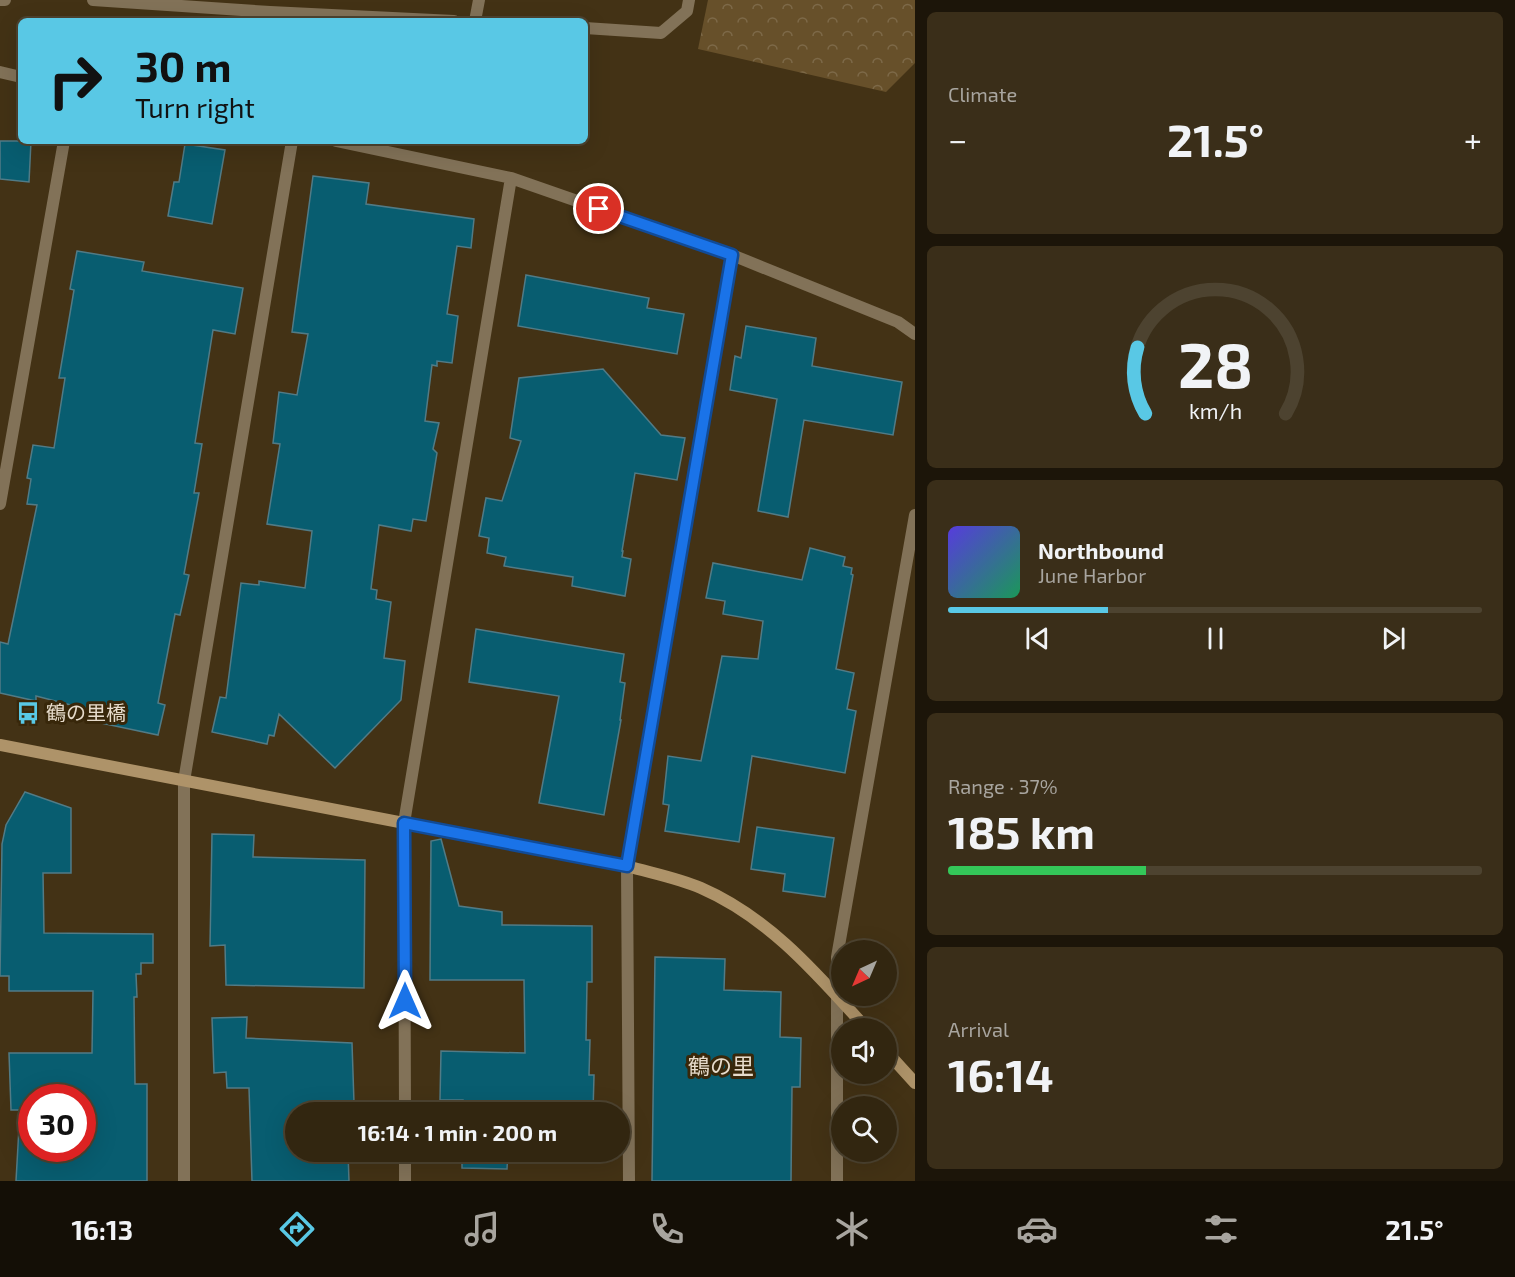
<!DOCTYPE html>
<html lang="en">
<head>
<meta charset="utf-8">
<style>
	body { margin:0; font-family:"Exo 2","Noto Sans JP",sans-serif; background:#3a2e19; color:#f1f3f6; height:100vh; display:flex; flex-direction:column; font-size:22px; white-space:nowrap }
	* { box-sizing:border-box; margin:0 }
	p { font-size:20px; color:#a8a59f }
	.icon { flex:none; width:33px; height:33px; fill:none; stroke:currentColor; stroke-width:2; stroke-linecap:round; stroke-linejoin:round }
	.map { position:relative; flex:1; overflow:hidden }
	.side { display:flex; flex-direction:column; gap:12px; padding:12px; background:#1c1509; width:600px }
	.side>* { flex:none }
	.top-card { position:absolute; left:18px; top:18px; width:570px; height:126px; border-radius:9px; box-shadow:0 6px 24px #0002,0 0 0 2px #4d4330; background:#59c8e5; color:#111; overflow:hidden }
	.needle { width:39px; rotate:224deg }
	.controls { position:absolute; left:831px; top:940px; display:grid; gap:12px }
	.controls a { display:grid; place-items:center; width:66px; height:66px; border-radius:50%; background:#322610; box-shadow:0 6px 24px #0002,0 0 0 2px #4d4330; font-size:30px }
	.speed { position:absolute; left:18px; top:1084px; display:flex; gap:12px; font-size:30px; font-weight:700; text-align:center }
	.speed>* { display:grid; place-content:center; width:78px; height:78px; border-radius:50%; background:#322610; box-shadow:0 6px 24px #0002,0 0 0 2px #4d4330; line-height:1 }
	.speed .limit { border:9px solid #d22; background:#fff; color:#111 }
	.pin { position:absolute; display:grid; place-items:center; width:51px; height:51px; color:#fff; margin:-26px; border:3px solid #fff; border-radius:50%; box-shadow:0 2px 6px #0007 }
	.me { position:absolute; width:66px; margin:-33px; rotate:0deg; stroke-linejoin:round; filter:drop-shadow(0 0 4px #0008) }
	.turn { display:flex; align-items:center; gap:21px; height:126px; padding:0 18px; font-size:27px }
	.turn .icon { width:78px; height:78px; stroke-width:2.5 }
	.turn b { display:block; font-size:42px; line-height:51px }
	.big { font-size:45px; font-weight:700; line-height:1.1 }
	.side .card { flex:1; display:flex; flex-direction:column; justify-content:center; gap:9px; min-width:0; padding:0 21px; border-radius:9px; background:#3a2e19 }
	.side .dial { align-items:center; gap:0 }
	.dial svg { height:156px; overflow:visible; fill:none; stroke:#4d4330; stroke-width:7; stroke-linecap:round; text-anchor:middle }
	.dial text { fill:#f1f3f6; stroke:none }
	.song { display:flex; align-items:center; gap:18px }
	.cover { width:72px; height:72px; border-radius:9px; background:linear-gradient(135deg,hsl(250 70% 55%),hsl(150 70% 35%)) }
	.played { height:6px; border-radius:3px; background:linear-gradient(90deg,#59c8e5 30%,#4d4330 30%) }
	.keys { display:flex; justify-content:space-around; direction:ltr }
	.heat { display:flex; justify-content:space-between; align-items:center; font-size:33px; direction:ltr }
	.charge { height:9px; border-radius:4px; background:linear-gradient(90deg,#34c759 37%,#4d4330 0) }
	.trip { position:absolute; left:285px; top:1102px; width:345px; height:60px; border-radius:30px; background:#322610; box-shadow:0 6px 24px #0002,0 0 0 2px #4d4330; font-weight:700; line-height:60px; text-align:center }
	.tab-bar { display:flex; height:96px; justify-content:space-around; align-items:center; background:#140f06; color:#a8a59f }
	.tab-bar .icon { width:42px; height:42px }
	.tab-bar .active { color:#59c8e5 }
	.tab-bar b { font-size:27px; color:#f1f3f6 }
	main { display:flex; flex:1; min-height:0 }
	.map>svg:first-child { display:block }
	.park { fill:url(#park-crowns) }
	.building { fill:#085d70; stroke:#517b86; stroke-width:1.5; fill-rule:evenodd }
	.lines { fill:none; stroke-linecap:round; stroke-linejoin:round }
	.street { stroke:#827258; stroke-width:12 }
	.secondary { stroke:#ae9369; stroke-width:12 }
	.route-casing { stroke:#114b97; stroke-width:15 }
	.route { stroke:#1a73e8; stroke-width:10 }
	.labels { text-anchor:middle; stroke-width:6; stroke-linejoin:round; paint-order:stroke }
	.poi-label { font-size:20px; fill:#e7dccc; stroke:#38270a; text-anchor:start }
	.quarter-label { font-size:22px; fill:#e7dccc; stroke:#38270a }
</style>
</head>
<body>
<main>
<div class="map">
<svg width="915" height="1181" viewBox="0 0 915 1181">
	<defs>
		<pattern id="park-crowns" width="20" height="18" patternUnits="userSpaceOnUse" patternTransform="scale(1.5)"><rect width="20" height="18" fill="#67502a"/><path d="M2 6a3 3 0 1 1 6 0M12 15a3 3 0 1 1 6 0" fill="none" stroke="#7d6948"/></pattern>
	</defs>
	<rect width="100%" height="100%" fill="#433215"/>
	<path class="park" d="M708,0H915V63L886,92L698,49Z"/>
	<path class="building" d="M0,141H31L29,182L0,179Z
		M185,144L225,150L212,224L168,216L174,182H179Z
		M313,176L369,183L366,204L474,219L471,248L457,246L447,314L458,316L452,363L437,361V366L432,365L425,421L439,423L433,449L437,453L426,521L413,519L411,531L379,525L371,589L377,590L376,599L391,602L384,658L405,661L401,700L335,768L279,714L274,736L269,735L267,744L212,732L220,697L226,698L241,583L259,585V581L305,588L312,531L267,524L280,444L273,443L279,392L297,395L308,334L292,332Z
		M77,251L144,262L142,271L243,288L235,334L213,330L195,443L202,444L194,493H199L184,574L189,575L180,615L175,614L158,703L165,705L158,735L96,722L98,712L36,696V701L0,693V642L8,644L37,505L27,504L31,479L27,478L33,445L54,448L65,378H59L74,290L70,289Z
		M526,275L649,298L647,308L684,314L677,354L518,326Z
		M746,326L816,338L812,366L902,382L893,435L804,420L788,517L758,511L777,399L730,390L735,356L741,358Z
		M603,369L661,435L685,438L677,480L635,473L622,551H623L622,557L631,559L625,596L572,586L573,577L504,566L506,557L487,553L489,538L479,536L486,498L502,501L521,441L510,438L519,378Z
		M810,548L845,557L843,566L852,568L851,574L853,575L836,669L854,673L847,709L856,711L845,773L752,756L739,842L665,831L669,805L663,804L668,756L701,761L722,656L758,659L763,621L723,614L725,601L706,598L713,563L802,580Z
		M476,629L624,654L620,682L625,683L620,720H621L604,815L539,803L559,696L469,682Z
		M25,792L71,808V873H43L44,933L153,934V963H141V974H136L137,997H134L135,1084H147V1181H16L20,1110H11L9,1053H92L93,991H9V976H0L2,844L6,825ZM32,1098H82V1149H32Z
		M757,827L834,838L825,897L783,891L785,874L751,869Z
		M212,834L254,835L253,857L365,860L364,988L226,985L225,945L210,946Z
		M441,839L459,906L502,912V925L592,926V982H587L586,1040H590L589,1075H594L593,1113H463V1100H440L441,1051L525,1053L524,980H430L431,841Z
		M655,957L725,959L724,990L781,992L780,1037L801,1038L800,1087H792L791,1181H652Z
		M247,1017L246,1038L352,1043L354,1103H347V1113H296V1152H348L349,1181H252L249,1088H227L226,1072L214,1073L212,1018Z
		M462,1152H508L507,1169L462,1168Z"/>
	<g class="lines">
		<path class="street" d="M0,0H5
			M93,0L270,12L454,21
			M475,21L479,0
			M585,28L661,33L687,11L689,0
			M0,72L21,77
			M336,141L511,178L732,255L898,322L915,334
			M0,504L64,141
			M405,1113L404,823L511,178
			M405,1152V1181
			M184,1181V781L292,141
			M629,1181L627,866L732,255
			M837,1181V957L915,515"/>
		<path class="secondary" d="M0,745L627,866C651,873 678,878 701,888C770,918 818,975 867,1029
			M886,1051L915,1083"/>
	</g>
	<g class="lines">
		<g class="route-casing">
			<path id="route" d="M405,1001L404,823L627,866L732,255L599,209"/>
		</g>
		<use href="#route" class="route"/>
	</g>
	<defs>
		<g id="bus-bare" transform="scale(1.8)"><path d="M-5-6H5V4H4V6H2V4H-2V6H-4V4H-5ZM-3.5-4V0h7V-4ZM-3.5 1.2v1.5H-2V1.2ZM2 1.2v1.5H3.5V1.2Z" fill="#59c8e5" stroke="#38270a" stroke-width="2.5" paint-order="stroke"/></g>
	</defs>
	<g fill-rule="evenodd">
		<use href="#bus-bare" x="28" y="713"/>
	</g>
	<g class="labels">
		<g class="poi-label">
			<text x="46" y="720">鶴の里橋</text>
		</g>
		<g class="quarter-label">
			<text x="721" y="1074">鶴の里</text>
		</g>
	</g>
</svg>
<div class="controls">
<a><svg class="needle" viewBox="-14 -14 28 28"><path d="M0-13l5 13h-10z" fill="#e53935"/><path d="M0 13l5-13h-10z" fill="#a8a59f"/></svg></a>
<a><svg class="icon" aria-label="sound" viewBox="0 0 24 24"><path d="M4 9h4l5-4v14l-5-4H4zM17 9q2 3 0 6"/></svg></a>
<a><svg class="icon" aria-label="search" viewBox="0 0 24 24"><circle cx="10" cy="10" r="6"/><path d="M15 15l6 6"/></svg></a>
</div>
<div class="speed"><div class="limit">30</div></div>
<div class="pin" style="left:599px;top:209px;background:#d93025"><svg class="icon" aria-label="arrive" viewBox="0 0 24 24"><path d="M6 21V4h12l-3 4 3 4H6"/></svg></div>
<svg class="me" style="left:405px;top:1001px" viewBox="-20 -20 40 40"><path d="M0-17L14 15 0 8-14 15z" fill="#1a73e8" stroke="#fff" stroke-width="4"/></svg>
<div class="trip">16:14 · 1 min · 200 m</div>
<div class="top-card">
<div class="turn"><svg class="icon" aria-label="right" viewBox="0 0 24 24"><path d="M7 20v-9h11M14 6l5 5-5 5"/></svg><div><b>30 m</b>Turn right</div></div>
</div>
</div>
<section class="side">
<div class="card"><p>Climate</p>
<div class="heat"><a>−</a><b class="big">21.5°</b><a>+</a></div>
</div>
<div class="card dial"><svg viewBox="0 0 100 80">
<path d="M14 69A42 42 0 1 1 86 69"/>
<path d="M14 69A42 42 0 0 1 10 35" stroke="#59c8e5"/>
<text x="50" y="56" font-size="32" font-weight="700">28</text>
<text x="50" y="72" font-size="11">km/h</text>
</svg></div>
<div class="card">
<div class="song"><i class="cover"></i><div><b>Northbound</b><p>June Harbor</p></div></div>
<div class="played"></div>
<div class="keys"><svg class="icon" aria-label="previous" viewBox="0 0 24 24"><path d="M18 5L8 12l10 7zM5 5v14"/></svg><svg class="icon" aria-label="pause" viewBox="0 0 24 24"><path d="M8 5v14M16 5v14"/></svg><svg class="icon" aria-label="next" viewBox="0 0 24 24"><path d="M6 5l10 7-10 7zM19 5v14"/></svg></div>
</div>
<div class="card"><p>Range · 37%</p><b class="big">185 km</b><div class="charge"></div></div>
<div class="card"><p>Arrival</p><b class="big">16:14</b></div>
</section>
</main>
<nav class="tab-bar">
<b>16:13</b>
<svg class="icon active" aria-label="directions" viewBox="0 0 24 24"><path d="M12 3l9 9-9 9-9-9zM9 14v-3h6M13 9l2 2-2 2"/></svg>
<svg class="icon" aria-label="music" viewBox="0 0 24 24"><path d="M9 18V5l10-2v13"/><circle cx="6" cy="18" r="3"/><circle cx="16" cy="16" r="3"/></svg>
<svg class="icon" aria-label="phone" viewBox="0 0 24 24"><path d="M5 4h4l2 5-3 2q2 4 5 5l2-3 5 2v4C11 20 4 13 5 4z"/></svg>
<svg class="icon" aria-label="climate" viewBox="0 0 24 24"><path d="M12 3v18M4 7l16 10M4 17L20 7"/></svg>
<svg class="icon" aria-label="car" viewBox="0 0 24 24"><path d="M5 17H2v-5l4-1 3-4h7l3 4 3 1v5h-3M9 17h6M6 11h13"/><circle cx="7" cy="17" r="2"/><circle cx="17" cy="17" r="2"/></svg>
<svg class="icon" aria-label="filters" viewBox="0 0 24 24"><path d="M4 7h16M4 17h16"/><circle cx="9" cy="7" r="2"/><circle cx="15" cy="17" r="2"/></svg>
<b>21.5°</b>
</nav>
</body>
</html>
